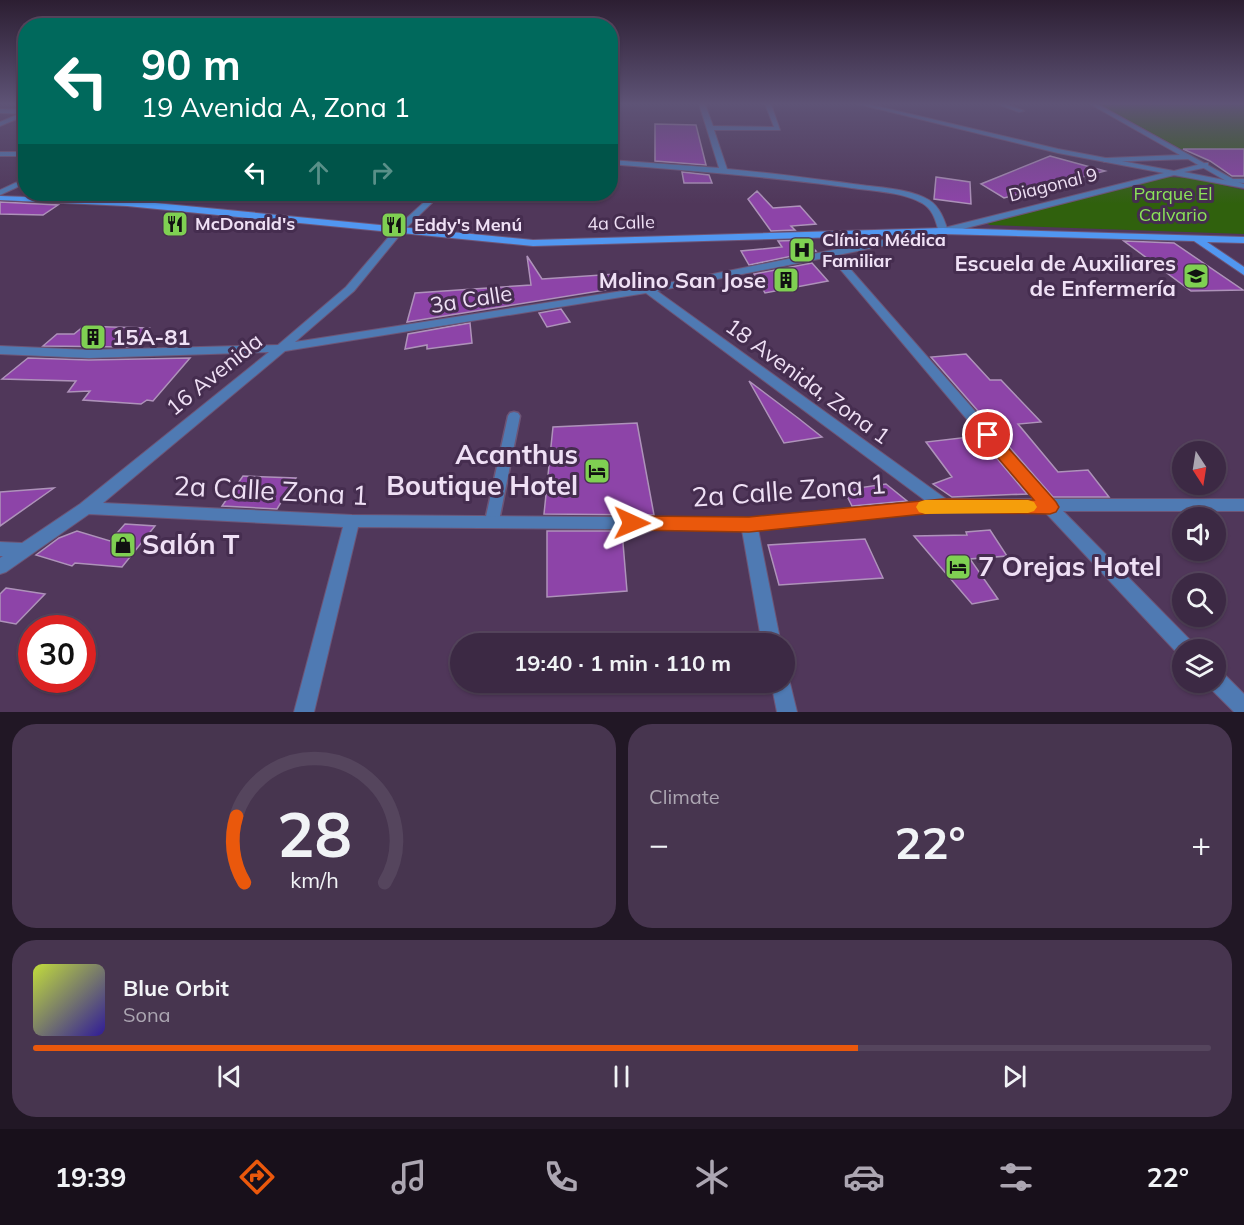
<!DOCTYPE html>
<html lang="en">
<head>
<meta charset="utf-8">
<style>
	body { margin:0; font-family:Mulish,sans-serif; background:#47354f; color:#f1f3f6; height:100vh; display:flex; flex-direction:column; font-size:22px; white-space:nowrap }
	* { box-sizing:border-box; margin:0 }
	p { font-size:20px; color:#aca6b2 }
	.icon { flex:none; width:33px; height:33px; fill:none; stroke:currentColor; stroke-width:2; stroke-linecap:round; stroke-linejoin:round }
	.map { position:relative; height:712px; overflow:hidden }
	.details { display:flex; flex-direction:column; gap:12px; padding:12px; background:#211725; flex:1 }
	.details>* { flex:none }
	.hud { position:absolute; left:18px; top:18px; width:600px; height:183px; border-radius:24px; box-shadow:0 2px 4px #0004,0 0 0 2px #55455d; background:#00695c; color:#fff; overflow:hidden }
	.needle { width:39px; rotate:168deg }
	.tools { position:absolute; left:1172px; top:441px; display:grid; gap:12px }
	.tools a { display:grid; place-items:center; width:54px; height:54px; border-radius:50%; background:#3c2944; box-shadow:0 2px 4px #0004,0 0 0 2px #55455d; font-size:30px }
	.speed { position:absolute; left:18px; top:615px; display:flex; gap:12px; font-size:30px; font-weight:700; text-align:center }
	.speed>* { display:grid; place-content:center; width:78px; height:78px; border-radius:50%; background:#3c2944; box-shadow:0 2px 4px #0004,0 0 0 2px #55455d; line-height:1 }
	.speed .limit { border:9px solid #d22; background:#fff; color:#111 }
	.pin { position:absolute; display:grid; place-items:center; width:51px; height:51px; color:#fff; margin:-26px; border:3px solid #fff; border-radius:50%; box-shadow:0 2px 6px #0007 }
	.me { position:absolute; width:66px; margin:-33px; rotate:91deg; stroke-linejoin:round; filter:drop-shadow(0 0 4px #0008) }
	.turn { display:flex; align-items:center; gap:21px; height:126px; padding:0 24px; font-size:27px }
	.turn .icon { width:78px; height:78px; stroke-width:2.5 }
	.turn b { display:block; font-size:42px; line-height:51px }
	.lanes { display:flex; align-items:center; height:57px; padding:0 24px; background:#0003; justify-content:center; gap:30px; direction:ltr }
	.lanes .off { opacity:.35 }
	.big { font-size:45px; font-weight:700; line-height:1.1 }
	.details .widget { flex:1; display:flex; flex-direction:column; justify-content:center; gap:9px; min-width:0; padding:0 21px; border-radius:24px; background:#47354f }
	.details .dial { align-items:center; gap:0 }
	.dial svg { height:156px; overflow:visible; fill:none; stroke:#55455d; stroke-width:7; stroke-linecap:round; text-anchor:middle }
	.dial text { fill:#f1f3f6; stroke:none }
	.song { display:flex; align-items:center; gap:18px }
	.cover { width:72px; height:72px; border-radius:9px; background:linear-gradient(135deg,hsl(70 70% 55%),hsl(250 70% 35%)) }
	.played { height:6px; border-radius:3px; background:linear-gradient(90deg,#ea580c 70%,#55455d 70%) }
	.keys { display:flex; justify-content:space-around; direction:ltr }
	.heat { display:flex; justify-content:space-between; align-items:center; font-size:33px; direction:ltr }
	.details .tiles { flex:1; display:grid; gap:12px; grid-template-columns:1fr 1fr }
	.widget:last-child { grid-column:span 2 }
	.trip { position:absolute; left:450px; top:633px; width:345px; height:60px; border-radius:30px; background:#3c2944; box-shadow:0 2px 4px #0004,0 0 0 2px #55455d; font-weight:700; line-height:60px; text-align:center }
	.tab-bar { display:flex; height:96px; justify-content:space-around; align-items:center; background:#18101b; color:#aca6b2 }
	.tab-bar .icon { width:42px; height:42px }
	.tab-bar .on { color:#ea580c }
	.tab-bar b { font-size:27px; color:#f1f3f6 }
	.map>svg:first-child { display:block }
	.green { fill:#30610d }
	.building { fill:#8d44a8; stroke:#ae92ba; stroke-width:1.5 }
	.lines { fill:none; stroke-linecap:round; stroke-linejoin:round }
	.service-casing { stroke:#6d5576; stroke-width:3 }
	.minor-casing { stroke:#6d5576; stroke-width:2 }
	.tertiary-casing { stroke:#6d5576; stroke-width:2 }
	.secondary-casing { stroke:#6d5576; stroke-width:2 }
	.service { fill:#4f7ab3; fill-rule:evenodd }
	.minor { fill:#4f7ab3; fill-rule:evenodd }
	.tertiary { fill:#4f7ab3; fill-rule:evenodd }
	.secondary { fill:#5197f1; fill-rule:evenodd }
	.route { fill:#ea580c; stroke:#983908; stroke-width:1.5 }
	.slow { fill:#f59e0b }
	.labels { text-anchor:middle; stroke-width:6; stroke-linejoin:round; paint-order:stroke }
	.far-street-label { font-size:18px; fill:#efe0f5; stroke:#452d4f }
	.far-park-label { font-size:18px; fill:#8be459; stroke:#452d4f }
	.far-poi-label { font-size:18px; font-weight:bold; fill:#efe0f5; stroke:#452d4f; text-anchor:start }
	.poi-label { font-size:22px; font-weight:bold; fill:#efe0f5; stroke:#452d4f; text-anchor:end }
	.street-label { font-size:22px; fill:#efe0f5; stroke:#452d4f }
	.near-poi-label { font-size:27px; font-weight:bold; fill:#efe0f5; stroke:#452d4f; text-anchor:start }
	.near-street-label { font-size:27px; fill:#efe0f5; stroke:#452d4f }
</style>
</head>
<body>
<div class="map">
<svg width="1244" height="712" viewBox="0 0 1244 712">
	<rect width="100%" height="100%" fill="#50375a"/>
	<path class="green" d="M1098,104H1244V149H1181Z
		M1164,177L1192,178L1244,190V234L990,225L981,221Z"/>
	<path class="building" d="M655,124L696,125L706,165L655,161Z
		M1183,149H1244V176H1232L1210,161Z
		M1050,156L1105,171L1004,198L981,184Z
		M682,172L709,175L712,183H684Z
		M936,177L970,182L971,204L934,199Z
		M757,191L773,208L800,206L816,224L791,226L795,230L771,231L748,199Z
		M0,202L58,205L43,215L0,214Z
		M805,240L816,251L749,265L741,251L782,247L778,241Z
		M1124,241L1174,243L1243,290L1191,291Z
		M527,256L542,279L616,274L618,288L407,322L415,293L531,285Z
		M812,263L828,281L765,293L754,274Z
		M561,309L570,322L547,327L539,313Z
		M470,323L472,343L427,349V345L405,349L408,334Z
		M84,326L111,327L149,328L129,347L43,346L57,334H74Z
		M966,354L990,380H1001L1041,422L1018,424L1058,472L1088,470L1109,497H1053L931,357Z
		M28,358L89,360L190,358L153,401L147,400L141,404L83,400L90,391L68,392L76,381L2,379Z
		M749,381L798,418L822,437L784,443Z
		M637,423L654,515L544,514L553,427Z
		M978,436L1027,494L952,497L933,484L952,477L926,442Z
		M243,476L296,478L277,509L222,506Z
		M886,484L907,501L852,506L844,490Z
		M54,488L0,526V492Z
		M125,524L155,526L122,567L75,563L72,566L36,555L59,538L77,531L110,541Z
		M990,530L1007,556L970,559L998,599L972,604L914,536L967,535L966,532Z
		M547,531H622L627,591L547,597Z
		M865,539L883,578L779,585L768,545Z
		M6,588L45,594L16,624L0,621V594Z"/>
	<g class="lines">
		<g class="service-casing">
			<path id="service" d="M1233,179H1244V183L1231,182V180Z
				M514,412L518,413L520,416L499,521L497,525L492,526L487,525L485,521L508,416L510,413Z"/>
		</g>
		<g class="minor-casing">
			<path id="minor" d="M699,104H705L713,126L774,127L765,104H771L780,130H714L727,169C772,173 816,179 861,185C883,188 910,189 929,200C940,207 944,219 948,231L946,233L838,255L1052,499H1244V511H1063L1194,644L1196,650H1182V657L1180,656L1044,511H943L758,529L781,644H762L742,530L358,527L314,712H294L343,527L89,514L6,572L0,574V558L3,556H0V542L22,543L80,504L269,352L89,358L0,354V346L89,350L278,345L346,287L398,226L433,194H441L404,230L354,291L295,342L648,287L938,229C935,218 932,209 922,203C900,191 869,191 845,187C767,176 689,171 610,164V160L719,168ZM829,257H830L1034,499H946L657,291ZM646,293L926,501L749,518L352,515L103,503L285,351Z
				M997,104H1006L1024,111L1019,112Z
				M1090,104H1097L1242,184L1235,186L1188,159L1104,162V158H1107L1180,155Z
				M0,109L26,110V114L0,113Z
				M610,114L613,115V117L610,118Z
				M0,152H26V156H0Z
				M26,178V183L0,195V190Z
				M1215,670L1222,672L1244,694V712H1234L1208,686L1207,682H1215Z
				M784,674L788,675L797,712H777L771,682H784Z"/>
		</g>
		<g class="tertiary-casing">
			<path id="tertiary" d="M858,104H868L1058,149L1174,171L1205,163H1208V167L1184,172L1244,184V188L1174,175L943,234L938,231L940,229L1164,173L1058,153Z
				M26,111V115L0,126V122Z"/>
		</g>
		<g class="secondary-casing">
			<path id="secondary" d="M162,194H175L145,202L533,240L943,228L1244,237V243L1207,242L1244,267V275L1194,241L943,234L533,246L127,206L0,200V196L136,201L137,199Z"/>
		</g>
		<use href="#service" class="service"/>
		<use href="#minor" class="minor"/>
		<use href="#tertiary" class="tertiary"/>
		<use href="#secondary" class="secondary"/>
	</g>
	<linearGradient id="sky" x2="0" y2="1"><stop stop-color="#2c1e32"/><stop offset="0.51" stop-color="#5e5376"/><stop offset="1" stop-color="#5e5376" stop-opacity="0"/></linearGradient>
	<rect width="1244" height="204" fill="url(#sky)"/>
	<path class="route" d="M988,429L993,431L1056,502L1059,507L1056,512L1050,514L943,512L749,532L632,530L626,528L623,523L626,518L632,516L749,517L943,499L1034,500L982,439L980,435L982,431Z"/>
	<path class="slow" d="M925,500H1028L1034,502L1037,507L1034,511L1028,513L925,514L919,512L916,507L919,502Z"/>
	<defs>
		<g id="restaurant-square" transform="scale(1.35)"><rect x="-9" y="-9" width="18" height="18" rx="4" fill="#7fd052" stroke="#452d4f"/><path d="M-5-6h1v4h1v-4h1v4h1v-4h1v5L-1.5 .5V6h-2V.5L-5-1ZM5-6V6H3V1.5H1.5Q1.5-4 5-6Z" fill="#111"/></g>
		<g id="hospital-square" transform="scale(1.35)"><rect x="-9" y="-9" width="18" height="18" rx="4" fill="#7fd052" stroke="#452d4f"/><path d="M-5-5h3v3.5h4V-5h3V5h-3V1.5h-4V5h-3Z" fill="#111"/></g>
		<g id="school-square" transform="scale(1.35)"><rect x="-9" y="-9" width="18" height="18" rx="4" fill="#7fd052" stroke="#452d4f"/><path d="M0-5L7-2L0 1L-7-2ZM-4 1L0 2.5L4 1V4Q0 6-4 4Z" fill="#111"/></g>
		<g id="building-square" transform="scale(1.35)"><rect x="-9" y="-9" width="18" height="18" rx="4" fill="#7fd052" stroke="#452d4f"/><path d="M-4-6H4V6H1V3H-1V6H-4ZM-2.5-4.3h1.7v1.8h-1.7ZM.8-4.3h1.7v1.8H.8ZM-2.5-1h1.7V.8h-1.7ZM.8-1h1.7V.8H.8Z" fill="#111"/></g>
		<g id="hotel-square" transform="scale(1.35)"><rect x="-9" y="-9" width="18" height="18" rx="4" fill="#7fd052" stroke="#452d4f"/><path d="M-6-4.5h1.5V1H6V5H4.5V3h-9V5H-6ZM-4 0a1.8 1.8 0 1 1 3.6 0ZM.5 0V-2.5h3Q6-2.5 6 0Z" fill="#111"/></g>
		<g id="shop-square" transform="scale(1.35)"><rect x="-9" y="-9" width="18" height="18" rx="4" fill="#7fd052" stroke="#452d4f"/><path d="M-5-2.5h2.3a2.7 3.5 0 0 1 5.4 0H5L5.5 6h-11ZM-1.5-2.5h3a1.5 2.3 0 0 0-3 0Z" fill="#111"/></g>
	</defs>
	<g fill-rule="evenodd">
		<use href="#restaurant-square" x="175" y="224"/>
		<use href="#restaurant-square" x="394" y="225"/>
		<use href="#hospital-square" x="802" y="250"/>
		<use href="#school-square" x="1196" y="276"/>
		<use href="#building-square" x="786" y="280"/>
		<use href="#building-square" x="93" y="337"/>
		<use href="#hotel-square" x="597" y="471"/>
		<use href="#shop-square" x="123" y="545"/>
		<use href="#hotel-square" x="958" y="567"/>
	</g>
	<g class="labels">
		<g class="far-street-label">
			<text transform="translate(1053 185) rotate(-14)" y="6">Diagonal 9</text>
			<text transform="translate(621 223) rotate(-2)" y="6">4a Calle</text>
		</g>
		<g class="far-park-label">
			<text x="1173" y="200">Parque El<tspan x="1173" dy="21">Calvario</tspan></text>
		</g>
		<g class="far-poi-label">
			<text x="195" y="230">McDonald's</text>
			<text x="414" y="231">Eddy's Menú</text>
			<text x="822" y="246">Clínica Médica<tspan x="822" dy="21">Familiar</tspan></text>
		</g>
		<g class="poi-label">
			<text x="1176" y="271">Escuela de Auxiliares<tspan x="1176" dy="25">de Enfermería</tspan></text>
			<text x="766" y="288">Molino San Jose</text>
			<text x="112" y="345" text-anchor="start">15A-81</text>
		</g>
		<g class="street-label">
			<text transform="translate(471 299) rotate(-9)" y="8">3a Calle</text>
			<text transform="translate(214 374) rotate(-39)" y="8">16 Avenida</text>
			<text transform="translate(808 381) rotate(36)" y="8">18 Avenida, Zona 1</text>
		</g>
		<g class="near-poi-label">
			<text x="578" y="464" text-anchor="end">Acanthus<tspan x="578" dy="31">Boutique Hotel</tspan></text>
			<text x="142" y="554">Salón T</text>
			<text x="978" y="576">7 Orejas Hotel</text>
		</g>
		<g class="near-street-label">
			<text transform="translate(271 491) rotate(3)" y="9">2a Calle Zona 1</text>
			<text transform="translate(789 491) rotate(-4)" y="9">2a Calle Zona 1</text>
		</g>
	</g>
</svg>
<div class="tools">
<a><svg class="needle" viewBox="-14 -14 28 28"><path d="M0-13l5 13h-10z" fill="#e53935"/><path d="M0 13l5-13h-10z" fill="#aca6b2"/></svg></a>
<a><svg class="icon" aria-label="sound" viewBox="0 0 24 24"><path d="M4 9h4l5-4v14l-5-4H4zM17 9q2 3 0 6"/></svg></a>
<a><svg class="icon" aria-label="search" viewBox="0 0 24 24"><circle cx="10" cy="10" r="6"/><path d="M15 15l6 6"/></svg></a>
<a><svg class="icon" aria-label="layers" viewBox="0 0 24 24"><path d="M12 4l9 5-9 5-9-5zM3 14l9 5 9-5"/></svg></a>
</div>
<div class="speed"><div class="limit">30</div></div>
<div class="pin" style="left:988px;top:435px;background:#d93025"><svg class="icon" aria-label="arrive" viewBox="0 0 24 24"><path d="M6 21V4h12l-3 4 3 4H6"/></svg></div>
<svg class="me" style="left:632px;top:523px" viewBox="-20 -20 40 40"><path d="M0-17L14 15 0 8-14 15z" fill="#ea580c" stroke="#fff" stroke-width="4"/></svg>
<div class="trip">19:40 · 1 min · 110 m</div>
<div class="hud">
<div class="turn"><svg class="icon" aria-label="left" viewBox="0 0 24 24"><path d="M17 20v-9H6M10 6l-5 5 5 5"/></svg><div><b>90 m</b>19 Avenida A, Zona 1</div></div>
<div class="lanes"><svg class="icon" aria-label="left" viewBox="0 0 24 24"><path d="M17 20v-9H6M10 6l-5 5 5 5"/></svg><svg class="icon off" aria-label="ahead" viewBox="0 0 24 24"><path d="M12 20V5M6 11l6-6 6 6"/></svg><svg class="icon off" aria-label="right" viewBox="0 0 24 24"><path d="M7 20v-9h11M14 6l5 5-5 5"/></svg></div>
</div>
</div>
<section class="details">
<div class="tiles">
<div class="widget dial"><svg viewBox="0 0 100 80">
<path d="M14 69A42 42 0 1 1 86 69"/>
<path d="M14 69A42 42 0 0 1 10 35" stroke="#ea580c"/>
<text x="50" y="56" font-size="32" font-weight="700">28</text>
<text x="50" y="72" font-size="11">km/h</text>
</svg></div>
<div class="widget"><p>Climate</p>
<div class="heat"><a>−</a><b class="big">22°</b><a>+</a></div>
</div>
<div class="widget">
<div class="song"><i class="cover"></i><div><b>Blue Orbit</b><p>Sona</p></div></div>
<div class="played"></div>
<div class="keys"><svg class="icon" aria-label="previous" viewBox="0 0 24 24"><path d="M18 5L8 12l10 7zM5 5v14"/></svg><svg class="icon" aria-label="pause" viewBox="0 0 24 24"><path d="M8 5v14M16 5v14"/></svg><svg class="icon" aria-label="next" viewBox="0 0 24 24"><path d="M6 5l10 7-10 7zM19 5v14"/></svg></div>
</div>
</div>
</section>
<nav class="tab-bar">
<b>19:39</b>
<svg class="icon on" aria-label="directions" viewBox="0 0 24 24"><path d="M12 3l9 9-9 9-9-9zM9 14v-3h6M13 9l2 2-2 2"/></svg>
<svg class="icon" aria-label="music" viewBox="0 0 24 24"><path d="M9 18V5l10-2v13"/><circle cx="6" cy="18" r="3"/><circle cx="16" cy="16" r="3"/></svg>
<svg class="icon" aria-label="phone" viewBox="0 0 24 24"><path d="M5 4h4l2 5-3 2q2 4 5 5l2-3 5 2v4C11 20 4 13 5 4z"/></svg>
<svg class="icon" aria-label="climate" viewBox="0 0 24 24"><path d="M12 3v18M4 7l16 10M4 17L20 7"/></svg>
<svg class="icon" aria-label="car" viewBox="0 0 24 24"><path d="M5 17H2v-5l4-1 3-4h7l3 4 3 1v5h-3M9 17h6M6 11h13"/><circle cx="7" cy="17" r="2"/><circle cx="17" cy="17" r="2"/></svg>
<svg class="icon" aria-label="filters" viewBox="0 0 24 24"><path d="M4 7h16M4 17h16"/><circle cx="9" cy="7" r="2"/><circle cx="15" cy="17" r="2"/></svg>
<b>22°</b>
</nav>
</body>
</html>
